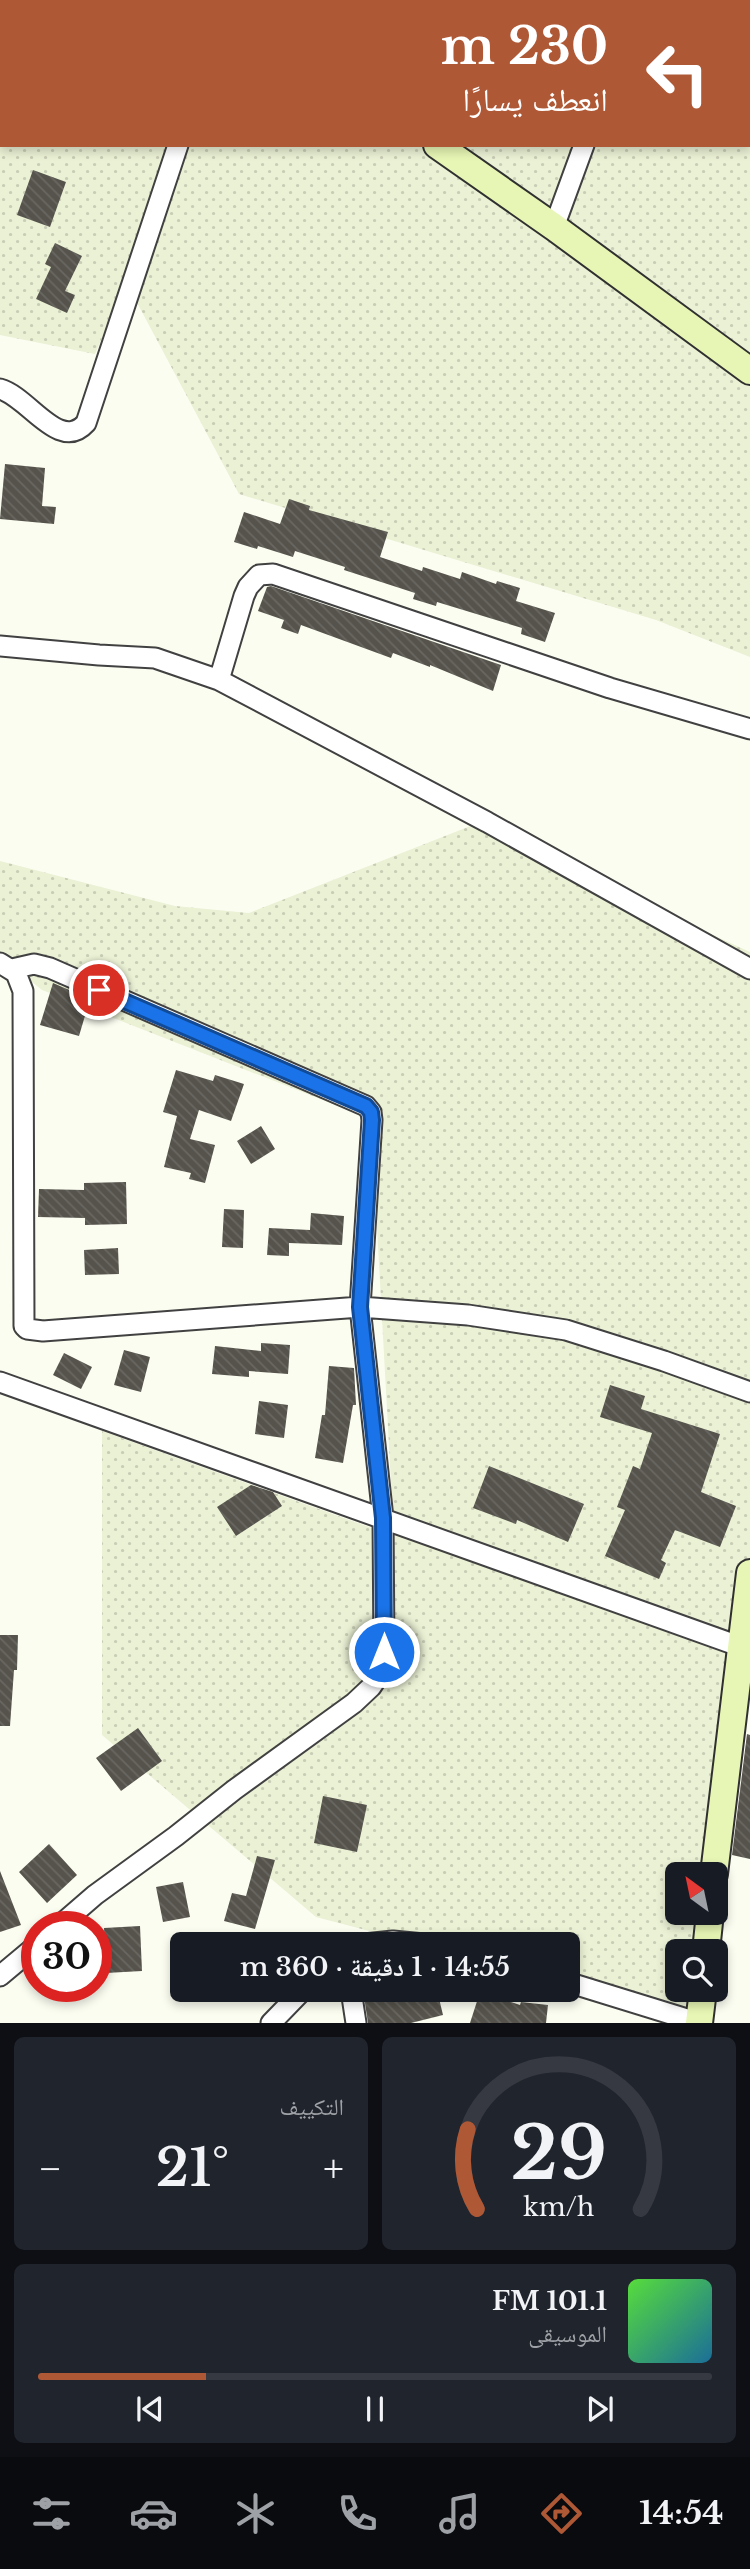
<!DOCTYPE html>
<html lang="ar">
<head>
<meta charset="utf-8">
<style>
	body { margin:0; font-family:"Libre Baskerville","Noto Naskh Arabic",serif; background:#20242c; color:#f1f3f6; direction:rtl; height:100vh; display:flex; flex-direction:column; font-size:26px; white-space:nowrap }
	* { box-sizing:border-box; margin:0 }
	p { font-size:23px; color:#9ea1a6 }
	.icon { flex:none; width:38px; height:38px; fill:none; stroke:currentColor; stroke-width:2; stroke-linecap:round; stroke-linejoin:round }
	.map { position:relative; height:2023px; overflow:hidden; direction:ltr }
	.details { display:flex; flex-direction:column; gap:14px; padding:14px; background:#0d0f14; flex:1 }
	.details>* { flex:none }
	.banner { position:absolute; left:0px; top:0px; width:751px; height:147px; box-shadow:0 4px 10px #0003; direction:rtl; background:#ae5836; color:#fff; overflow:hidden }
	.needle { width:46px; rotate:327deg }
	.fabs { position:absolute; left:665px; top:1862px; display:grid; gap:14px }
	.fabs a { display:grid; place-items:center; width:63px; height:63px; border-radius:10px; background:#171b24; box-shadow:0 4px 10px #0003; font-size:35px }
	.speed { position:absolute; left:21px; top:1911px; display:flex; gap:14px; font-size:35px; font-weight:700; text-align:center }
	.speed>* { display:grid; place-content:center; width:91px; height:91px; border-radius:50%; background:#171b24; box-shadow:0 4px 10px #0003; line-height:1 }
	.speed .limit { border:10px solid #d22; background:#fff; color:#111 }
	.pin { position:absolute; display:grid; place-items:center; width:60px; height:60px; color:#fff; margin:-30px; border:4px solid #fff; border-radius:50%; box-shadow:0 2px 7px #0007 }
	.me { position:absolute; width:77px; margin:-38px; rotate:0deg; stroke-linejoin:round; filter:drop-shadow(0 0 5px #0008) }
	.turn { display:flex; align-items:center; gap:24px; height:147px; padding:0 28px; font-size:32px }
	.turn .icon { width:91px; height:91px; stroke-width:2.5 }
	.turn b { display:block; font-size:49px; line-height:60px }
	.big { font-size:52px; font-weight:600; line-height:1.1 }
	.details .tile { flex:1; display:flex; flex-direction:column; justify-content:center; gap:10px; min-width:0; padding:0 24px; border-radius:10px; background:#20242c }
	.details .dial { align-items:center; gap:0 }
	.dial svg { height:182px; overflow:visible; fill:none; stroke:#363941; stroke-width:7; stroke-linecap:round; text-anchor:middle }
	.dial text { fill:#f1f3f6; stroke:none }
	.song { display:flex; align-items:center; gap:21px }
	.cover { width:84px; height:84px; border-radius:10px; background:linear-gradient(135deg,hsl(110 70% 55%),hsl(200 70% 35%)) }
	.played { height:7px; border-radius:4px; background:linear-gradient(90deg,#ae5836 25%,#363941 25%) }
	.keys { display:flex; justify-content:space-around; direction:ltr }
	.heat { display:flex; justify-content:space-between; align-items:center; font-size:38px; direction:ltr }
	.details .tiles { flex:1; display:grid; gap:14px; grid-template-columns:1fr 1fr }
	.tile:last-child { grid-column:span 2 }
	.trip { position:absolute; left:170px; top:1932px; width:410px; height:70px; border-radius:10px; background:#171b24; box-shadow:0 4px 10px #0003; font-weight:600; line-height:70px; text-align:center; direction:rtl }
	.tabs { display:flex; height:112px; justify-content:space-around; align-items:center; background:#090b0e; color:#9ea1a6 }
	.tabs .icon { width:49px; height:49px }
	.tabs .current { color:#ae5836 }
	.tabs b { font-size:32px; color:#f1f3f6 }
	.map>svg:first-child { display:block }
	.farmland { fill:url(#farmland-dots); fill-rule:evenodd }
	.building { fill:url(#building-back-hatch) }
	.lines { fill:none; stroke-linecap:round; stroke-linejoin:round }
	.street-casing { stroke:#414141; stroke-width:23 }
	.secondary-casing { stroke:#303030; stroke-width:30 }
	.street { stroke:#fff; stroke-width:19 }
	.secondary { stroke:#e7f6b4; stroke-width:26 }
	.route-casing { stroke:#114b97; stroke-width:18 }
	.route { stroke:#1a73e8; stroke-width:12 }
</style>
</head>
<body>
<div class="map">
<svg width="750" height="2023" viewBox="0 0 750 2023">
	<defs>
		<pattern id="farmland-dots" width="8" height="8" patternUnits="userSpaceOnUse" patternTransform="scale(1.75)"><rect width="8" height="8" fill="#eaf1d4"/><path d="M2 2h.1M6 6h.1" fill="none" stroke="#c8cdb5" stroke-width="1.8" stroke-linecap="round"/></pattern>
		<pattern id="building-back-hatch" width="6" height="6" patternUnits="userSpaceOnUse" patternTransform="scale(1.75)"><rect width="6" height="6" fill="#56534c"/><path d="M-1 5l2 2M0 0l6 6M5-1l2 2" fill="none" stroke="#696761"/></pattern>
	</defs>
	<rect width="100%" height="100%" fill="#fcfdf1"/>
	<path class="farmland" d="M0,0H750V657L656,620L239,494L126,282L95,354L0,335ZM2,2H749V145H2Z
		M473,825L750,952V1601L713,1874H677V1913H708L703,1951H677V1990H698L695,2017L567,1983V1944H419L316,1917L102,1735V1431L394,1536L371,1119L42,990L0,956V861L175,906L249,913Z"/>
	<path class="building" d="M33,170L66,182L50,227L17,215Z
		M55,243L82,256L65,291L75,295L67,313L36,299L51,267L45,264Z
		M5,464L45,468L42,506L56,507L54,524L0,519Z
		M289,499L310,506L309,510L388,532L380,557L422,571L423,567L460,579L462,572L496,584L497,581L520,588L516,601L555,613L545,642L521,634L522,628L437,602L436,606L413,599L415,593L344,570L345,567L295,551L293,557L258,546L257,549L234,542L244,512L280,524Z
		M271,586L501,665L493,691L430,665V667L393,653L391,658L301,625L298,634L281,628L284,620L258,611L267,587Z
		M53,983L90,999L79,1036L40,1025Z
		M176,1070L213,1081L215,1075L244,1084L231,1121L199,1110L190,1139L215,1145L205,1183L189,1179L191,1173L164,1167L177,1116L163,1112Z
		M261,1126L275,1149L251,1164L237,1141Z
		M126,1182L127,1224L85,1225V1218L38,1217L39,1189L84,1190V1183Z
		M224,1209L244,1210L243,1248L222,1247Z
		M311,1213L344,1216L342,1245L289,1243V1256L267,1255L269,1228L310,1230Z
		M118,1248L119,1274L85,1275L84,1250Z
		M261,1343L290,1345L288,1374L249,1371V1377L212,1374L215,1346L261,1351Z
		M124,1350L150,1357L141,1392L114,1385Z
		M64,1353L92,1367L81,1389L53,1375Z
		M329,1366L354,1368L356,1405H353L343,1463L315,1458L322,1415H325Z
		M610,1385L645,1396L641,1409L720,1434L701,1492L736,1506L720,1547L675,1530L661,1560L666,1563L659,1579L605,1556L625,1510L617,1507L633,1466L640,1469L652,1433L600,1417Z
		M259,1401L288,1405L284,1438L255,1434Z
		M489,1466L584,1504L568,1542L517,1520L516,1524L473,1508Z
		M251,1485L273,1492L282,1506L236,1536L217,1507Z
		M0,1635H18L17,1670H14L10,1726H0Z
		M138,1728L162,1761L121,1791L96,1758Z
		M747,1734L750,1735V1859L732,1855Z
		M323,1796L367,1805L357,1852L314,1843Z
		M49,1844L77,1875L47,1903L19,1872Z
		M257,1856L275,1860L255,1929L224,1921L232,1893L246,1896Z
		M0,1871L21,1925L0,1932Z
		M183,1882L190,1917L163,1922L156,1887Z
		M140,1926L142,1971L106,1973L104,1928Z
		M363,1990H437L443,2015L411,2023H368Z
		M480,1992L520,2005L521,2002L548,2005L546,2023H470Z"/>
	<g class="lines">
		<g class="street-casing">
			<path id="street" d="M633,2V0
				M554,227L584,145
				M0,389C29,397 59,453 86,423L178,145
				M0,646L99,655L155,658L219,680L487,822L750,969
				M219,680L244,596L248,587L259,575L273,574L610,688L750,729
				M0,963L16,973L23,991L24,1326L27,1329L43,1331L360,1307L383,1518L384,1652L381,1672L371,1687L354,1703L234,1790L176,1836L95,1895L58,1927
				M12,969L34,964L50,968L366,1106L371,1112L372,1120L360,1307L468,1315L566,1330L664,1361L750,1392
				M0,1382L750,1650
				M364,1944L393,1941L424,1944
				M0,1976L37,1945
				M567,1982L700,2023
				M351,1990L356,2023
				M271,2023L303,1990"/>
		</g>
		<g class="secondary-casing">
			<path id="secondary" d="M233,0L235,2
				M437,145L554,227L750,371
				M714,1874L750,1573
				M706,1951L710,1913
				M699,2023L703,1990"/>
		</g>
		<use href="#street" class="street"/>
		<use href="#secondary" class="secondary"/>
	</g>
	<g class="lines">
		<g class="route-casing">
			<path id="route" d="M99,990L366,1106L371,1112L372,1120L360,1307L383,1518L384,1652"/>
		</g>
		<use href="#route" class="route"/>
	</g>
</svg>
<div class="fabs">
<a><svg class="needle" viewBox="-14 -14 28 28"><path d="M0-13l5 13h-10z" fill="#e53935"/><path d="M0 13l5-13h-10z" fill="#9ea1a6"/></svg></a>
<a><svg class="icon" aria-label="search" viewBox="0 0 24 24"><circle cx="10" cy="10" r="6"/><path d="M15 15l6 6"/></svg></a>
</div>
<div class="speed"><div class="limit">30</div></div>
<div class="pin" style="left:99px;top:990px;background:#d93025"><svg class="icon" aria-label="arrive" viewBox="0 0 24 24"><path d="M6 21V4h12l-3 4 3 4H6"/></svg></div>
<svg class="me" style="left:384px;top:1652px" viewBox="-20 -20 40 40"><circle r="17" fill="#1a73e8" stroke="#fff" stroke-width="3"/><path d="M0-11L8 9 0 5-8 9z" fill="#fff"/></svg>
<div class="trip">14:55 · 1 دقيقة · 360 m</div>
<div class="banner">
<div class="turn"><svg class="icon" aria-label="left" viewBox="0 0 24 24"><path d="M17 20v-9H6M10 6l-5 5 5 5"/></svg><div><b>230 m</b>انعطف يسارًا</div></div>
</div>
</div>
<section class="details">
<div class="tiles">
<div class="tile dial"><svg viewBox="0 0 100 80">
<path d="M14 69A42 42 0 1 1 86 69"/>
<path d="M14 69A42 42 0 0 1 10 34" stroke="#ae5836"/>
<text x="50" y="56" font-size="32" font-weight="700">29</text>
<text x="50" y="72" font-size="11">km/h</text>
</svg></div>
<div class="tile"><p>التكييف</p>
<div class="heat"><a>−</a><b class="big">21°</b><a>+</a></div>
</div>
<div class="tile">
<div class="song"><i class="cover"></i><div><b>101.1 FM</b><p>الموسيقى</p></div></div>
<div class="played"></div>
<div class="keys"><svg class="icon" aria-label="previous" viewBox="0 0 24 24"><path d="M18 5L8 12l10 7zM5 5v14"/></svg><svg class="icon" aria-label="pause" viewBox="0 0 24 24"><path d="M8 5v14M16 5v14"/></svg><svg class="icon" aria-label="next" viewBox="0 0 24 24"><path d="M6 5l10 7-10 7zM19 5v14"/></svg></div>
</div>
</div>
</section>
<nav class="tabs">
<b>14:54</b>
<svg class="icon current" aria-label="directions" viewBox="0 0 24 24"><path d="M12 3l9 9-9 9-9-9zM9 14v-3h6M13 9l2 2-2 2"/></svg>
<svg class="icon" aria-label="music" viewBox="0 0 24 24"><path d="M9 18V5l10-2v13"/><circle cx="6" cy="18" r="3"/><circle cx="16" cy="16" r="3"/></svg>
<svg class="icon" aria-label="phone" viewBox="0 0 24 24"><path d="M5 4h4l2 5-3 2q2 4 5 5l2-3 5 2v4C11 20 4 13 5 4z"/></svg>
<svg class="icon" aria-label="climate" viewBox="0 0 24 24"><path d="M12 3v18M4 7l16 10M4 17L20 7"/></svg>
<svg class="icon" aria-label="car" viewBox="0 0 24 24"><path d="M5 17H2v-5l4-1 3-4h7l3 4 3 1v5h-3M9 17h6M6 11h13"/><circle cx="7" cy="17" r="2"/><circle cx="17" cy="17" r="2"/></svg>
<svg class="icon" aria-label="filters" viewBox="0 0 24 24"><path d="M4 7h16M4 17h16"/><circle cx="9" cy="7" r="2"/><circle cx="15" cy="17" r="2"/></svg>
</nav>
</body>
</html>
